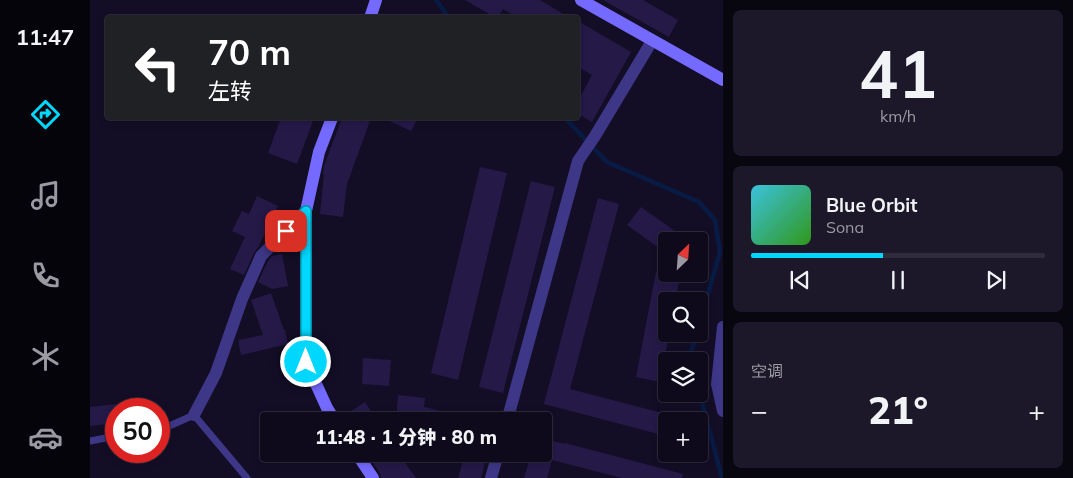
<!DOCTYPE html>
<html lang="zh">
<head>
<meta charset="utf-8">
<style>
	body { margin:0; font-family:Mulish,"Noto Sans SC",sans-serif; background:#1c1829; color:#f1f3f6; height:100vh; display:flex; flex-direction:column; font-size:19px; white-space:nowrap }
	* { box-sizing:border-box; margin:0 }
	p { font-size:16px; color:#9b9aa3 }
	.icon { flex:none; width:28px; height:28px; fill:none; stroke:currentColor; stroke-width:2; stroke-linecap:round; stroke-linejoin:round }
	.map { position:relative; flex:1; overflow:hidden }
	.panel { display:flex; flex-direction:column; gap:10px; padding:10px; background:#08060f; width:350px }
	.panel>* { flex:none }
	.hud { position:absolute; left:15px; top:15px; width:475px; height:105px; border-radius:5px; box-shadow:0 2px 8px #0003,0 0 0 1px #2e2b3b; background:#202124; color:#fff; overflow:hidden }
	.needle { width:32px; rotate:25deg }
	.fabs { position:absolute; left:568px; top:232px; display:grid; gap:10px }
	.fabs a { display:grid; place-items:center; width:50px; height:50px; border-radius:5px; background:#0e0a1c; box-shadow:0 2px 8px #0003,0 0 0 1px #2e2b3b; font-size:25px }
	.speed { position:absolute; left:15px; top:398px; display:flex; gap:10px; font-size:25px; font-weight:700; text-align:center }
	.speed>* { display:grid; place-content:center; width:65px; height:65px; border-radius:50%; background:#0e0a1c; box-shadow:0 2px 8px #0003,0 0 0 1px #2e2b3b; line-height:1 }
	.speed .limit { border:8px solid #d22; background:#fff; color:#111 }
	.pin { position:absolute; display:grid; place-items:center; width:42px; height:42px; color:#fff; margin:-21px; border-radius:10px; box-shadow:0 2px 8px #0006 }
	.me { position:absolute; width:55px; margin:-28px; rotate:0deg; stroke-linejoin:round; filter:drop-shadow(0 0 4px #0008) }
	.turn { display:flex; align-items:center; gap:18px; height:105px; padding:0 20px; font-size:22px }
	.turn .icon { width:65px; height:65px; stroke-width:2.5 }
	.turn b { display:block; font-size:35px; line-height:42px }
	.big { font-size:38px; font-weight:800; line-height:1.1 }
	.panel .tile { flex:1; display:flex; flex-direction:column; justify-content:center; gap:8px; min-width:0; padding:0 18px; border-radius:8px; background:#1c1829 }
	.panel .dial { align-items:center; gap:0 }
	.dial b { font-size:65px; line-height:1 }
	.song { display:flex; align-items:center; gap:15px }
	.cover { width:60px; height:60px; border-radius:8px; background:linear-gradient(135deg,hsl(190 70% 55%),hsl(110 70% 35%)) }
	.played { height:5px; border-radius:2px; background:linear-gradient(90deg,#00d7fe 45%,#2e2b3b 45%) }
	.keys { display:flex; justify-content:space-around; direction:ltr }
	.heat { display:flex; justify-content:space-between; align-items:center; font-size:28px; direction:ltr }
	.trip { position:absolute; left:170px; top:412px; width:292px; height:50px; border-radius:5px; background:#0e0a1c; box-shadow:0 2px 8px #0003,0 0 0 1px #2e2b3b; font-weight:800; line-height:50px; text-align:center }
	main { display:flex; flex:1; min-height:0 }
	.tab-bar { display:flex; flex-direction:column; width:90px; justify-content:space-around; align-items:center; background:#06040b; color:#9b9aa3 }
	.tab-bar .icon { width:35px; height:35px }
	.tab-bar .on { color:#00d7fe }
	.tab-bar b { font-size:22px; color:#f1f3f6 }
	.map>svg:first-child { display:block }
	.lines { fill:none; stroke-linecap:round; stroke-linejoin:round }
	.stream { stroke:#081b45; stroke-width:4.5 }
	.building { fill:#251948 }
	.lane { stroke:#3e3787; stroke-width:7 }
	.street { stroke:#3e3787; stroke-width:12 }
	.secondary { stroke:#756aff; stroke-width:12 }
	.route-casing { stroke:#008ca5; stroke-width:12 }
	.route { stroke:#00d7fe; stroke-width:9 }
</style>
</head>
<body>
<main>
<nav class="tab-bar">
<b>11:47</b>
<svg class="icon on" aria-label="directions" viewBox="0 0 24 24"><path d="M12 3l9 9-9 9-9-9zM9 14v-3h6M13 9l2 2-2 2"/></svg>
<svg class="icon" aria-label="music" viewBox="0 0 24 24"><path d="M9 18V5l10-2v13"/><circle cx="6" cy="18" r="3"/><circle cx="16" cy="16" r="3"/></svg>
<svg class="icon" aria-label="phone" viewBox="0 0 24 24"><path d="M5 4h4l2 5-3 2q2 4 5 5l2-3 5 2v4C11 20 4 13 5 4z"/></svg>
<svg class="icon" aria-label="climate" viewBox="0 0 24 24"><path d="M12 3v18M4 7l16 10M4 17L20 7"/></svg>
<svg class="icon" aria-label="car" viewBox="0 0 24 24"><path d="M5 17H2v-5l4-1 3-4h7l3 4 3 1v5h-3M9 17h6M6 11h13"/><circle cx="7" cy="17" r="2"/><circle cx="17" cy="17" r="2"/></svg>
</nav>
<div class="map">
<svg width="633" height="478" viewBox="0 0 633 478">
	<rect width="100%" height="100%" fill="#130e26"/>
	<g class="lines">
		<path class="stream" d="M346,0L359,18
			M475,118L517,162L609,202L625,220L630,252L609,325
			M601,361L600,357L606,334
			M609,390L632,478"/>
	</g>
	<path class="building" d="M375,0H450L480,18H428L413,9L408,18H406Z
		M513,0H553L588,20L579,37Z
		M488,21L541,52L502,122L488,114V101L502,75L488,67Z
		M191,118H224L207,164L178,153Z
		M252,118H281L257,184L253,217L230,214L234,174H233L234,166Z
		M293,118H328L321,131Z
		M390,167L417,173L368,380L341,373Z
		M441,181L465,187L413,393L389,387Z
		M167,196L188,206L169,246L164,253L154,275L140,269L155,237L142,231L152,211L159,214Z
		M508,198L529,204L480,389L576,414V436L454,404Z
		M551,207L599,241H576V253L537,225Z
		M192,254L198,286L182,289L168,282L178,261L182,256Z
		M566,272L590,277L585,301H576V334H579L570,382L546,377Z
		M181,293L194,330H195L198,344L151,355L148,340L173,335L161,300Z
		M273,358L301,360L299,386L272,384Z
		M308,395L335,398L334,407L376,417L375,421H306Z
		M275,402L287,421H253L252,417Z
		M26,404V423L0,426V407Z
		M454,439L475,444V443L593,474L592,478H532L462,460L457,478H434L441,454H454Z
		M277,454H309L326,478H291L290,473Z
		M375,454H397L391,478H368Z"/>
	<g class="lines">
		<path class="lane" d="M69,429L77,427L104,415L157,478
			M0,441L26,436"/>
		<path class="street" d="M633,327L627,384L633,411
			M104,415L126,373L152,299L171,256L216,211
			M417,421L488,161L505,136L562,41
			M401,478L408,454"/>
		<path class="secondary" d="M491,0L633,80
			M280,18L286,0
			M242,118L229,152L216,211V362L237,408L245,421
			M267,454L283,478"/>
	</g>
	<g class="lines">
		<g class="route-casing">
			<path id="route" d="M196,231L216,211V362"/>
		</g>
		<use href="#route" class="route"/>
	</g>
</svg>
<div class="fabs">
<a><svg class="needle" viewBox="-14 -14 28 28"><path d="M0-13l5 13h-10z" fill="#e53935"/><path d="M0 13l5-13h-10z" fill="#9b9aa3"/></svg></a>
<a><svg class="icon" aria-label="search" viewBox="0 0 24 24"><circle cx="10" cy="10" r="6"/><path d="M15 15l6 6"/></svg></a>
<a><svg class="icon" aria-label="layers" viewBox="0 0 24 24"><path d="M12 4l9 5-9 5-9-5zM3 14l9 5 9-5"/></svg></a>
<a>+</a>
</div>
<div class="speed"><div class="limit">50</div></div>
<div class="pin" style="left:196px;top:231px;background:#d93025"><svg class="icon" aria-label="arrive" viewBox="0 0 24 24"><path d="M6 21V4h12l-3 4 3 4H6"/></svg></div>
<svg class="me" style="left:216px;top:362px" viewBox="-20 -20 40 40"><circle r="17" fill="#00d7fe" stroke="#fff" stroke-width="3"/><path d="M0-11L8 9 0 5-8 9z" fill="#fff"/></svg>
<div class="trip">11:48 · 1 分钟 · 80 m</div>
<div class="hud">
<div class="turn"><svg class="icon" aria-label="left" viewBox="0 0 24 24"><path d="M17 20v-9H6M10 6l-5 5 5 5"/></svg><div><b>70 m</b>左转</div></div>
</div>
</div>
<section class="panel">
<div class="tile dial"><b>41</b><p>km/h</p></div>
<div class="tile">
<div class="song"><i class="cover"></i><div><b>Blue Orbit</b><p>Sona</p></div></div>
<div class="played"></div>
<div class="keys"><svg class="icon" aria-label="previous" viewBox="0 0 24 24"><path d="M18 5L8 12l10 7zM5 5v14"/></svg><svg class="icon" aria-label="pause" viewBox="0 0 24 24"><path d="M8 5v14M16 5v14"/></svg><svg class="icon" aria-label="next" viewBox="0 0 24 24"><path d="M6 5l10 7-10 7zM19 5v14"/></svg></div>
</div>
<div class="tile"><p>空调</p>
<div class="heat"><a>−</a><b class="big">21°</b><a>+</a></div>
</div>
</section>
</main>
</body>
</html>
